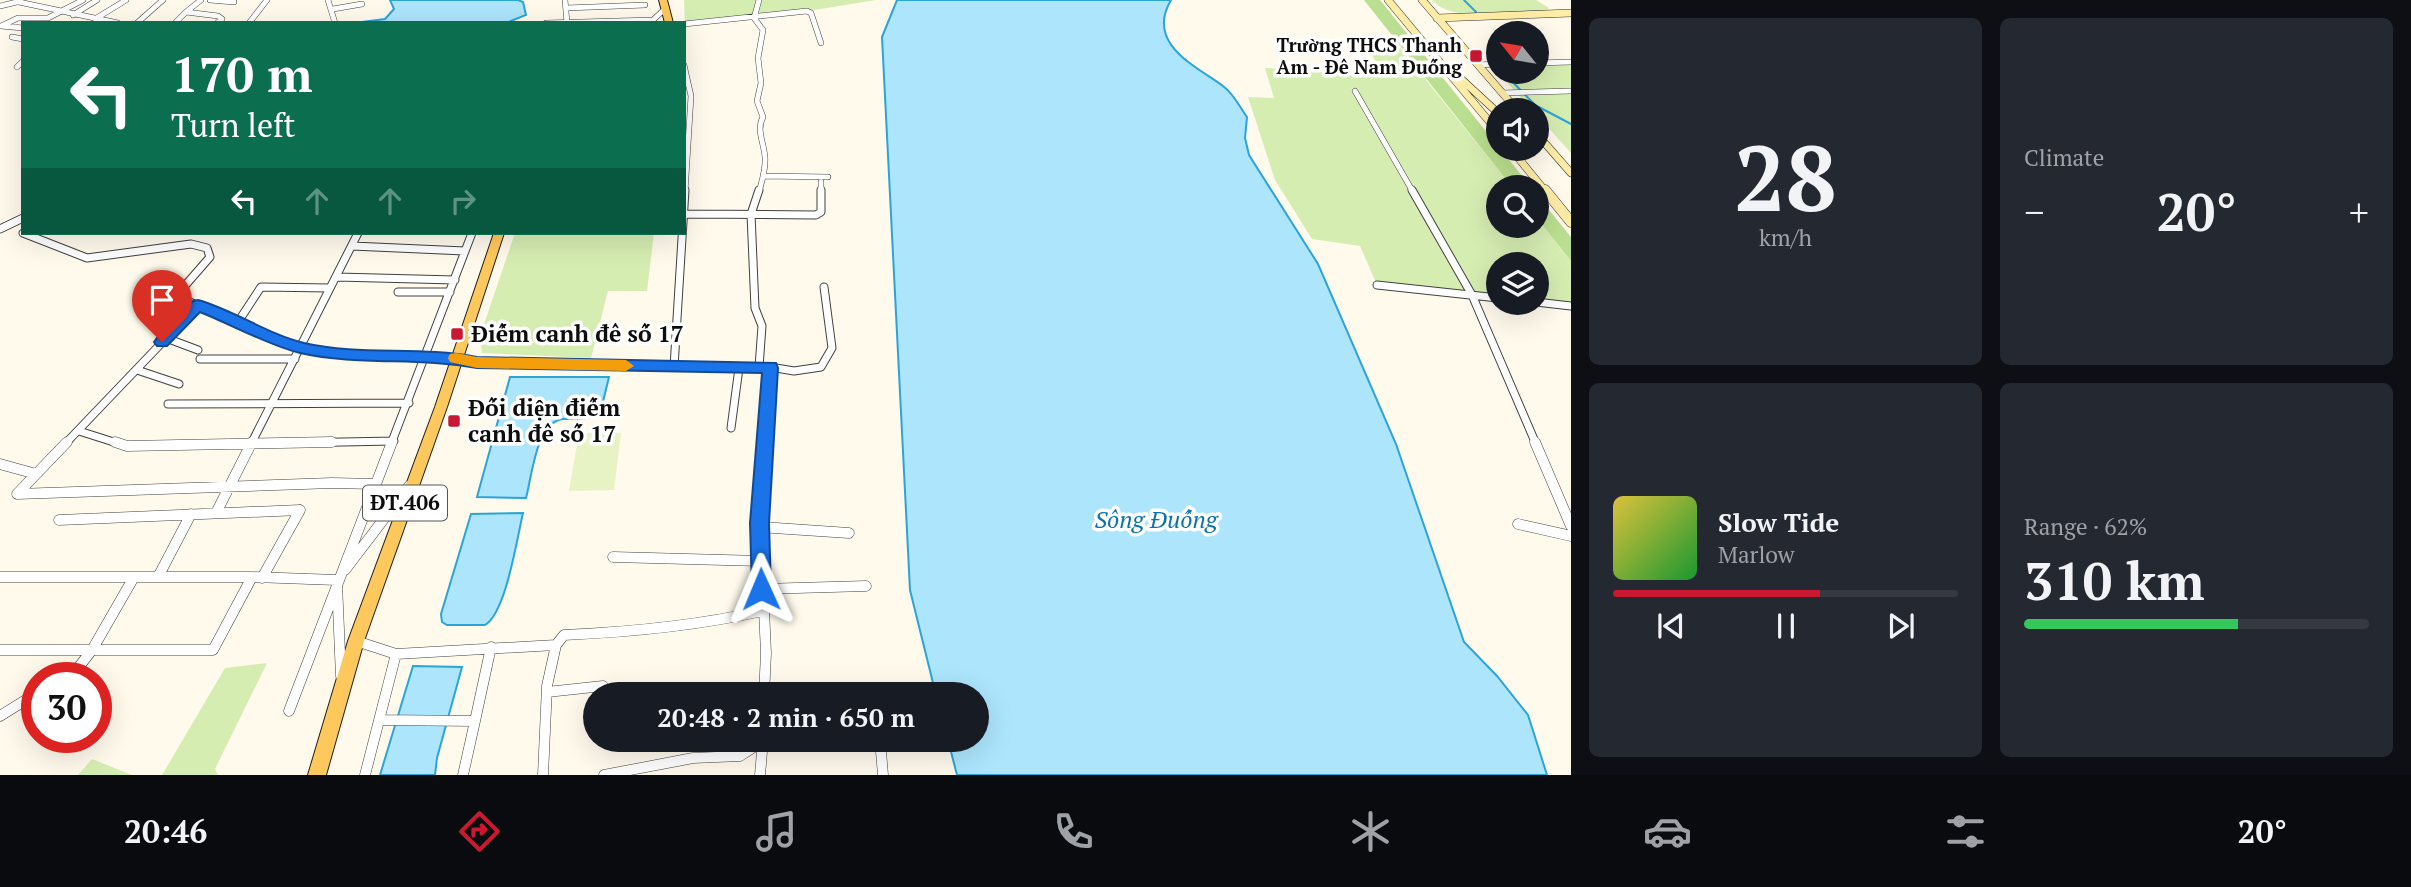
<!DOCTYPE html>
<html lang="en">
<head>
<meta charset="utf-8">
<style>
	body { margin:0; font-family:"PT Serif",serif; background:#242831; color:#f1f3f6; height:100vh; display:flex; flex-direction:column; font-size:26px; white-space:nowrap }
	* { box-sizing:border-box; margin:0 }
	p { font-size:23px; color:#9ea1a6 }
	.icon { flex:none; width:38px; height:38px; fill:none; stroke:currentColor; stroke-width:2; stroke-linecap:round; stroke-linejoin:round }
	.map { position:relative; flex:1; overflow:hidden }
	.details { display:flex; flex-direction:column; gap:18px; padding:18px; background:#0d0f14; width:840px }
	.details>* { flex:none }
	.banner { position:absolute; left:21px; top:21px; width:665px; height:214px; border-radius:0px; box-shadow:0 7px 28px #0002; background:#0b6e4f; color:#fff; overflow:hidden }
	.needle { width:46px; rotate:300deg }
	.buttons { position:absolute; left:1486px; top:21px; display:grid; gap:14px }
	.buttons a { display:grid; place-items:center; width:63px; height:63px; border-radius:50%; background:#171b24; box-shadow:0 7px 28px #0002; font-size:35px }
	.speed { position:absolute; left:21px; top:662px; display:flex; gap:14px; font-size:35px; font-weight:700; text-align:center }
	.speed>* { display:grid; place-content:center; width:91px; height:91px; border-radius:50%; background:#171b24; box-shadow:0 7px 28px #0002; line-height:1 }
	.speed .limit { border:10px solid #d22; background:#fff; color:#111 }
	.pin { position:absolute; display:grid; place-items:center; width:60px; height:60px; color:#fff; margin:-72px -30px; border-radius:50% 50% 50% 0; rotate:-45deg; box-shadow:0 0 7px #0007 }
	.pin .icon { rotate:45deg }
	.me { position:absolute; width:77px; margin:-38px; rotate:359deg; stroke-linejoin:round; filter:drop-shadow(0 0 5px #0008) }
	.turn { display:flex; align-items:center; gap:24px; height:147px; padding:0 35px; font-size:32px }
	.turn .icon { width:91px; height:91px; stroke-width:2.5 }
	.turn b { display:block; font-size:49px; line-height:60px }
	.lanes { display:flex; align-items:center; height:66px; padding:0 35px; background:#0003; justify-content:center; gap:35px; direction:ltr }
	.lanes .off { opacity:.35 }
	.big { font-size:52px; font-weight:600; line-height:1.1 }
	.details .card { flex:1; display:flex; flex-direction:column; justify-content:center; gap:10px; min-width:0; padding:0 24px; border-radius:10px; background:#242831 }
	.details .dial { align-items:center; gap:0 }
	.dial b { font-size:91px; line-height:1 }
	.song { display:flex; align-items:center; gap:21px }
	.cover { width:84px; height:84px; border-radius:10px; background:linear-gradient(135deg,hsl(50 70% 55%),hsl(130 70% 35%)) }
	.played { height:7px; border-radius:4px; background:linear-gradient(90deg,#c91831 60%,#363941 60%) }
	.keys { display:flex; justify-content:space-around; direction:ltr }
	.heat { display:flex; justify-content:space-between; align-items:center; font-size:38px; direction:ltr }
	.charge { height:10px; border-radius:5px; background:linear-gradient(90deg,#34c759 62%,#363941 0) }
	.details .tiles { flex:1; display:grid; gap:18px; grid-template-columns:repeat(2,1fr) }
	.trip { position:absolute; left:583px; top:682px; width:406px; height:70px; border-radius:35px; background:#171b24; box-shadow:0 7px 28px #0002; font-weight:600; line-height:70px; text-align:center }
	.menu { display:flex; height:112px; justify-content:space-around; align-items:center; background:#090b0e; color:#9ea1a6 }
	.menu .icon { width:49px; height:49px }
	.menu .active { color:#c91831 }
	.menu b { font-size:32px; color:#f1f3f6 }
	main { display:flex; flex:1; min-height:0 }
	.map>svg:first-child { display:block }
	.green { fill:#d6edb2 }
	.forest { fill:#bbdf90 }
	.pitch { fill:#e8f3c5 }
	.water { fill:#ace5fc; stroke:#2ca4d9; stroke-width:2 }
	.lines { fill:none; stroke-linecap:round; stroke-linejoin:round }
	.stream { stroke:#2ca4d9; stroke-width:2 }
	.street-far2-casing { stroke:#404040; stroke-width:6 }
	.street-far1-casing { stroke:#404040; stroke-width:9 }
	.street-casing { stroke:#404040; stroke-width:11 }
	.secondary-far1-casing { stroke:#2f2f2f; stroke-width:8 }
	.secondary-casing { stroke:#2f2f2f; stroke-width:11 }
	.primary-casing { stroke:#1e1e1e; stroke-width:2 }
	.street-far2 { stroke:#fff; stroke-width:5 }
	.street-far1 { stroke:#fff; stroke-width:7 }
	.street { stroke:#fff; stroke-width:10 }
	.secondary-far1 { stroke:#ffeda7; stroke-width:7 }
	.secondary { stroke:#ffeda7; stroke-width:10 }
	.primary { fill:#ffc85c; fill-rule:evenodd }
	.route { fill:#1a73e8; stroke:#114b97; stroke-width:2 }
	.slow { fill:#f59e0b }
	.poi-dot { fill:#c91831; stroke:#fff; stroke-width:2.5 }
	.labels { text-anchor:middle; stroke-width:7; stroke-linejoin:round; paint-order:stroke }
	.far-poi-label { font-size:19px; font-weight:bold; fill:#0d0d0d; stroke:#fff; text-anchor:end }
	.shield { fill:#fff; stroke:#565656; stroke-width:2 }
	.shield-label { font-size:21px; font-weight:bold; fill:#0d0d0d }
	.poi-label { font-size:23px; font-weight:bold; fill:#0d0d0d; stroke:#fff; text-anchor:start }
	.water-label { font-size:24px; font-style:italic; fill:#0b73a9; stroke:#fff }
</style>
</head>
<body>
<main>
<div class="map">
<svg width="1571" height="775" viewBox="0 0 1571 775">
	<rect width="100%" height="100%" fill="#fffaec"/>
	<path class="green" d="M684,0H876L808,11L685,24Z
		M1432,0H1536L1549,8L1546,11C1515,12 1453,24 1432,0Z
		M1398,45L1512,187H1498V226H1536L1537,218L1571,261V301L1537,302L1536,264H1498V298L1377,285L1360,246L1312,239L1275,180L1248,97L1274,98L1265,68L1383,72L1366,46Z
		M1571,65V153L1537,115L1536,110H1532L1494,68H1498V72H1536L1537,66Z
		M515,233H654L647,291H608L591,358L482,353L480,336Z
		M267,663L215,769L218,775H162L225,668Z
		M92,759L132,775H78Z"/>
	<path class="forest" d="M1364,0H1380L1531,187H1512Z
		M1536,194L1571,237V261L1537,218Z"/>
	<path class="pitch" d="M579,433H621L614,490L569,491Z"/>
	<path class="water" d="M390,0H518L523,2L526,15L506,23H354L385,19L394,9Z
		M897,0H1171C1145,44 1196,66 1223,86C1234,94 1239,106 1247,117L1245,138L1249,155L1318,264L1396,444L1464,642L1497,676L1528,715L1547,775H957L948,740H976V695H936L910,590L882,37Z
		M510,377H609L600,414C590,420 575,418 563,419C536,422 532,476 526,498L477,497Z
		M523,513C517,538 506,613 485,625H447L442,622L441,614L471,514Z
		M413,666L462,667L437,758L435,775H380Z"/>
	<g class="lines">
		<path class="stream" d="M1464,0L1476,12
			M1503,72L1535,105L1571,124"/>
		<g class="street-far2-casing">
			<path id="street-far2" d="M201,0L186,12L218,16L222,19L217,23
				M210,0L234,2
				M328,0L335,23
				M565,0L567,23
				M19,2L118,23
				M0,6L21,1
				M566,8L645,5
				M333,9L362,4
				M73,15L97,0
				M95,19L126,0
				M137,23L163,0
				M175,23L186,12
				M249,23L267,0
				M546,23L653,20L666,8
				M684,24L807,11L811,13L821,43
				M23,28L1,26L18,18H48L83,0
				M12,37L23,39
				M1536,63L1571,62
				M684,65L691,96L685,192
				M1478,65L1498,64
				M17,67L23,61
				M1355,91L1413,192
				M1502,93L1571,91
				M764,176L828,177
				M821,182V192
				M759,192C762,180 766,170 765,157C764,143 756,130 763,117L757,101L761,83L758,58L763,30L754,18L759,0"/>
		</g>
		<g class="street-far1-casing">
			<path id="street-far1" d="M1412,190L1472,295L1536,444
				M686,214L816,215L821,212V190
				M0,229L23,218
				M23,233L87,258L191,244L207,248L210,257L176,296C217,313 257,337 300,348C357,362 418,353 476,362L770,367L794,371L821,367L832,348L824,287
				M352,246L465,251
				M337,277L455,280
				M1377,285L1498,298
				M398,292H450
				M1536,302L1571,306
				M238,322L261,287L330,288
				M166,338L198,350
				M200,359H295
				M674,367L685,190
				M759,367L762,326L755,308L751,214L759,190
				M137,370L179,384
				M168,404L409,403
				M731,428L739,368
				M79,431L120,444
				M65,444L198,305
				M238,444L394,441
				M251,444L358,233
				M391,444L472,233
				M765,444L770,367"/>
		</g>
		<g class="street-casing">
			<path id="street" d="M67,442L17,494L332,483L376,484
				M115,442L127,446L332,442
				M1535,442L1571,526
				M0,464L36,474
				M216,513L252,442
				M59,520L300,510
				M1518,524L1571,536
				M760,527L849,533
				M613,557L761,561
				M345,570L409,486
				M0,577H252L337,580
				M158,577L191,514
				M262,578L300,510
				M337,584L341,676
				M761,589L866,586
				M356,641L396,654L556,645L564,635C631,632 696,626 762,611
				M0,650H213L252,577
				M71,677L92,650L134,577
				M547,692L603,686
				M764,695L766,653L760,523L765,442
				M289,711L392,442
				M0,716L37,693
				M380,720L475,721L491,647
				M880,740L883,775
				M365,775L396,654
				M463,775L475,721
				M543,775L547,686L556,645
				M604,775L693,758L740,756L763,741
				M760,775L763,740"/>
		</g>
		<g class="secondary-far1-casing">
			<path id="secondary-far1" d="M1388,0L1498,132
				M1422,0L1517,110
				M1437,18L1571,13
				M1459,77L1498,113
				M1536,133L1571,173
				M1511,149L1546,192"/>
		</g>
		<g class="secondary-casing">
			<path id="secondary" d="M1545,190L1571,222"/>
		</g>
		<g class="primary-casing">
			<path id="primary" d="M659,0H667L673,23H665Z
				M494,233H504L447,407L364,641L326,775H308L348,641L435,407Z"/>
		</g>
		<use href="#street-far2" class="street-far2"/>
		<use href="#street-far1" class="street-far1"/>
		<use href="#street" class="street"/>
		<use href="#secondary-far1" class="secondary-far1"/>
		<use href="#secondary" class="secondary"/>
		<use href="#primary" class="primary"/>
	</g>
	<path class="route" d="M198,300C234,310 267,334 304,343C360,356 420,346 477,357L776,363L778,368L769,523L771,589L768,596L761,598L754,596L752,589L750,523L762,373L477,368C418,357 358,366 300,353C270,346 230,324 200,312L167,346H157L154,342L157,338L193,301Z"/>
	<path class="slow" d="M456,353L477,357L626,360L634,366L626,371L477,368L450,362L448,358L450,354Z"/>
	<g class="poi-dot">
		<rect x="1469" y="49" width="14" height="14" rx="3.5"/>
		<rect x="450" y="327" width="14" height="14" rx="3.5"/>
		<rect x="447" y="414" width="14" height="14" rx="3.5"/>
	</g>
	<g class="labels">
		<g class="far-poi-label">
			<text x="1462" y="52">Trường THCS Thanh<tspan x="1462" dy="22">Am - Đê Nam Đuống</tspan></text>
		</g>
		<rect class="shield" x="363" y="485.5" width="84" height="35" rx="5"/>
		<g class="shield-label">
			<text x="405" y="510">ĐT.406</text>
		</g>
		<g class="poi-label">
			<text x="471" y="342">Điếm canh đê số 17</text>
			<text x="468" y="416">Đối diện điếm<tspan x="468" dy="26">canh đê số 17</tspan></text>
		</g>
		<g class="water-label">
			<text x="1156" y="528">Sông Đuống</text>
		</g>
	</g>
</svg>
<div class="buttons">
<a><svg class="needle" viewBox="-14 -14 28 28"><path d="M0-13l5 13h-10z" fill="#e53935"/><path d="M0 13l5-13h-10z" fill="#9ea1a6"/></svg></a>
<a><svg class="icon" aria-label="sound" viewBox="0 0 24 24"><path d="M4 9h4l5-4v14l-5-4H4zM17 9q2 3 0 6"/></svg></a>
<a><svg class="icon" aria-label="search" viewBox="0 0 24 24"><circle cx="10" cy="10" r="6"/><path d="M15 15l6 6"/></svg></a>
<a><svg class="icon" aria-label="layers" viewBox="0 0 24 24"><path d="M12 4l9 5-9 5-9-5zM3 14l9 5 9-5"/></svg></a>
</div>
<div class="speed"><div class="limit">30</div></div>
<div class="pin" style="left:162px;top:342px;background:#d93025"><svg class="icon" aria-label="arrive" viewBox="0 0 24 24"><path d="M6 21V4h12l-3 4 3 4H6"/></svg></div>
<svg class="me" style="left:761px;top:589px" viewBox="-20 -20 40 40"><path d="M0-17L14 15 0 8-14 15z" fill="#1a73e8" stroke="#fff" stroke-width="4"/></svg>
<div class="trip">20:48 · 2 min · 650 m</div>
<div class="banner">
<div class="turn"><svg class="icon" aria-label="left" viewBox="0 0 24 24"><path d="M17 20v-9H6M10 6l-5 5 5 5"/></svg><div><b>170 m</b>Turn left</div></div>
<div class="lanes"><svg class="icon" aria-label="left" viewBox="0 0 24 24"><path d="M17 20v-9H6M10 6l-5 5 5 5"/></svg><svg class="icon off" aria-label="ahead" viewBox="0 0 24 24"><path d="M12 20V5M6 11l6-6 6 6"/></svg><svg class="icon off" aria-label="ahead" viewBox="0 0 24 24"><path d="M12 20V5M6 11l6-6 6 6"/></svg><svg class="icon off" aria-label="right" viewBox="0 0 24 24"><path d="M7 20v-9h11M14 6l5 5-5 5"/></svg></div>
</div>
</div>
<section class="details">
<div class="tiles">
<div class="card dial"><b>28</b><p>km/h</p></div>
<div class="card"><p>Climate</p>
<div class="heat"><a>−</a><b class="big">20°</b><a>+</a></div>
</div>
<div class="card">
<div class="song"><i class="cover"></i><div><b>Slow Tide</b><p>Marlow</p></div></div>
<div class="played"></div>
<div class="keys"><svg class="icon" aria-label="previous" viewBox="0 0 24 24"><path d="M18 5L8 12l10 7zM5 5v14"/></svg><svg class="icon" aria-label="pause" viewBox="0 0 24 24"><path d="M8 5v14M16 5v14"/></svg><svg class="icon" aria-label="next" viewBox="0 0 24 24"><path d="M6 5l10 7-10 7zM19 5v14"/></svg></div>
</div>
<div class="card"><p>Range · 62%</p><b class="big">310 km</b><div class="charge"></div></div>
</div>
</section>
</main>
<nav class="menu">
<b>20:46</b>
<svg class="icon active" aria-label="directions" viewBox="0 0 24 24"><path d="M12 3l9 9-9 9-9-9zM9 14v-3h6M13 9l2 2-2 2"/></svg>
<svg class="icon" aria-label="music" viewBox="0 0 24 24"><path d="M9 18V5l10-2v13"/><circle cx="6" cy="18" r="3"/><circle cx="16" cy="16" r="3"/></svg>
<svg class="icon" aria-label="phone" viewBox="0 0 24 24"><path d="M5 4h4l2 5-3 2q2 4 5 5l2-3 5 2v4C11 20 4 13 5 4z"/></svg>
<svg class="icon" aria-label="climate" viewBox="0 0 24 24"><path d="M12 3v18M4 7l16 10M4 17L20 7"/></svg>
<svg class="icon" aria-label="car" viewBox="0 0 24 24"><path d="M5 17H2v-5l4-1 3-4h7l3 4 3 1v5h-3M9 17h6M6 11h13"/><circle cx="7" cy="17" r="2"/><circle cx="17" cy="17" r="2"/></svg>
<svg class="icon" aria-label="filters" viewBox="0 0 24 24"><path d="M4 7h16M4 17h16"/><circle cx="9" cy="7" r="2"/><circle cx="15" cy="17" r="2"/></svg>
<b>20°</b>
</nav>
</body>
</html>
